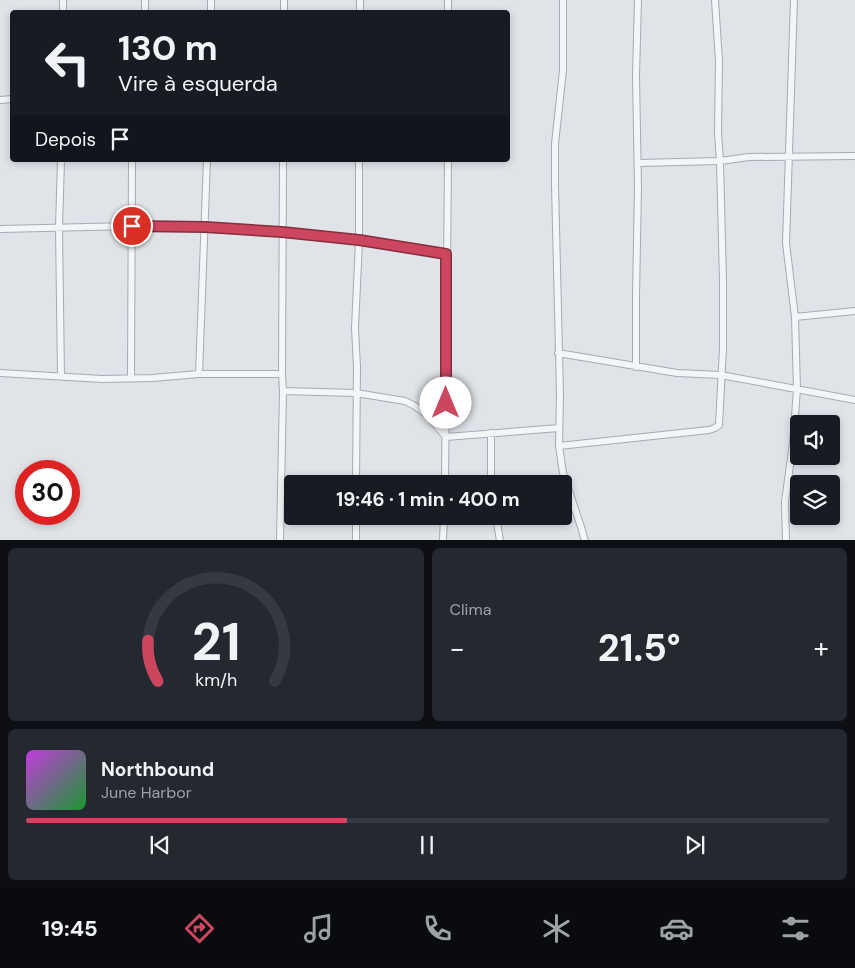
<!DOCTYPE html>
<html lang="pt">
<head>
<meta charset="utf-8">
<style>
	body { margin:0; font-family:"DM Sans",sans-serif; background:#242831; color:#f1f3f6; height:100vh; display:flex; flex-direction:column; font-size:19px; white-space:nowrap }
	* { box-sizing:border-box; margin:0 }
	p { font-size:16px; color:#9ea1a6 }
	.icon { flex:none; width:28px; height:28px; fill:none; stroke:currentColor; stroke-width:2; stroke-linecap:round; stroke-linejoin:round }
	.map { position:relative; height:540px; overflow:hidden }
	.sheet { display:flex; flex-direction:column; gap:8px; padding:8px; background:#0d0f14; flex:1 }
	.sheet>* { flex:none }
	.guide { position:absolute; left:10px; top:10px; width:500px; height:152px; border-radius:5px; box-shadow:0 2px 8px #0003; background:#171b24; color:#f1f3f6; overflow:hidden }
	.fabs { position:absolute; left:790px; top:415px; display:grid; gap:10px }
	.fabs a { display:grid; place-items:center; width:50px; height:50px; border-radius:5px; background:#171b24; box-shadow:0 2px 8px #0003; font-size:25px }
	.speed { position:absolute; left:15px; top:460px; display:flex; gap:10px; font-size:25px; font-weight:700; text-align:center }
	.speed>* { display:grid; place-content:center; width:65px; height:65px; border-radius:50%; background:#171b24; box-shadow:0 2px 8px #0003; line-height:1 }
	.speed .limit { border:8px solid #d22; background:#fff; color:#111 }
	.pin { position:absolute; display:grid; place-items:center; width:42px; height:42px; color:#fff; margin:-21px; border:2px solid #fff; border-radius:50%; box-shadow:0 1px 5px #0007 }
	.me { position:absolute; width:55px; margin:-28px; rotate:0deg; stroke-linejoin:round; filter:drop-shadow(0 0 4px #0008) }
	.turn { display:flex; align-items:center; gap:18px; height:105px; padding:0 25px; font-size:22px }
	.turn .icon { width:65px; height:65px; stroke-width:2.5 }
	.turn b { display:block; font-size:35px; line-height:42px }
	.then { display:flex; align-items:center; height:48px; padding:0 25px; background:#0003; gap:10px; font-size:19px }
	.big { font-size:38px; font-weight:700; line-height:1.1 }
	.sheet .widget { flex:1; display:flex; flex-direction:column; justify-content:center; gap:8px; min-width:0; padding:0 18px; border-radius:8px; background:#242831 }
	.sheet .dial { align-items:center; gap:0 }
	.dial svg { height:130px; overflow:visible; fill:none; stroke:#363941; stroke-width:7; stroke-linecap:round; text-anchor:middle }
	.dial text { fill:#f1f3f6; stroke:none }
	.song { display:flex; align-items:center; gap:15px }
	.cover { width:60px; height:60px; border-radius:8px; background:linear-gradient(135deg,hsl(290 70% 55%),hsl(130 70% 35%)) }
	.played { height:5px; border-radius:2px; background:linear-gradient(90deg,#cd465f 40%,#363941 40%) }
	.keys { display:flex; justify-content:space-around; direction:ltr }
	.heat { display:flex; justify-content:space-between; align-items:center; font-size:28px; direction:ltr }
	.sheet .tiles { flex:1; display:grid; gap:8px; grid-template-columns:1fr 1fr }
	.widget:last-child { grid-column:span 2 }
	.trip { position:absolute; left:284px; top:475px; width:288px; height:50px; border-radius:5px; background:#171b24; box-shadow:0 2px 8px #0003; font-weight:700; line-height:50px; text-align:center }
	.tabs { display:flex; height:80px; justify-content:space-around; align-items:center; background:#090b0e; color:#9ea1a6 }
	.tabs .icon { width:35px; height:35px }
	.tabs .on { color:#cd465f }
	.tabs b { font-size:22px; color:#f1f3f6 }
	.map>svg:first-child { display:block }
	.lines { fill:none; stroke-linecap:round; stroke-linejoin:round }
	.street-casing { stroke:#a5abb3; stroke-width:8 }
	.street { stroke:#f3f5f7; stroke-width:6 }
	.route-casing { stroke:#852e3e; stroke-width:12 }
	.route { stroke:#cd465f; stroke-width:9 }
</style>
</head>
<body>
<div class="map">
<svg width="855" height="541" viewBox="0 0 855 541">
	<rect width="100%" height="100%" fill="#e0e4e9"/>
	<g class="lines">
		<g class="street-casing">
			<path id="street" d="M63,0V12
				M563,0V70L555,144V185L560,394L559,446L563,473L581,527L585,541
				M145,12V0
				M211,12V0
				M284,12V0
				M360,12V0
				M448,12V0
				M0,100L12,99
				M638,163L720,161L749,157L855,156
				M0,229L132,226L205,227L282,231L359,241L446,254
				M795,317L855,311
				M558,353L677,373L721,375L855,400
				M636,367V296L638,187L636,76L638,0
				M0,373L102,379L152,378L199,374H282
				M199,374L207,160
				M61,376L59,227L61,160
				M131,379L132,160
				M283,391L356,393L405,401L415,406L426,414L446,437L559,428
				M559,446L709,430L715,428L719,425L723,348V281L720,161L718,133L719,61L715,0
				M356,484L357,367L355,328L359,241V160
				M445,484L448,160
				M491,484V433
				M496,516L500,541
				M280,541L283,391L282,374L283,160
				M356,541V516
				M443,541L444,516
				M786,541L785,502L793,443L797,389L795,317L786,243L794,0"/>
		</g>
		<use href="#street" class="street"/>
	</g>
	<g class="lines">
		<g class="route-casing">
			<path id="route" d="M132,226L205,227L282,232L359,240L446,254V403"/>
		</g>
		<use href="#route" class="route"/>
	</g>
</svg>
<div class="fabs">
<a><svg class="icon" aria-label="sound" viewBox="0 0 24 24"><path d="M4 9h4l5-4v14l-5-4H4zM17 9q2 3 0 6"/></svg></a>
<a><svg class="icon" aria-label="layers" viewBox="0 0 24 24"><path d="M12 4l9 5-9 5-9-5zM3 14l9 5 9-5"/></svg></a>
</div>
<div class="speed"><div class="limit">30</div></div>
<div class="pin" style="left:132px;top:226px;background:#d93025"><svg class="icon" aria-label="arrive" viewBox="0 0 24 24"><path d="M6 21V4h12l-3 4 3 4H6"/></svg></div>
<svg class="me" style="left:446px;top:403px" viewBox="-20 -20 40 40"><circle r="19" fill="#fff"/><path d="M0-13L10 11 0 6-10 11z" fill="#cd465f"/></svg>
<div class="trip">19:46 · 1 min · 400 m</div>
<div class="guide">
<div class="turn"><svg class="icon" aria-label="left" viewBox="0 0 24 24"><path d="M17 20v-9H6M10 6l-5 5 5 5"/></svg><div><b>130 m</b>Vire à esquerda</div></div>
<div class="then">Depois<svg class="icon" aria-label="arrive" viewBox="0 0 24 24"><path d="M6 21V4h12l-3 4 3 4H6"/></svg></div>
</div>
</div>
<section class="sheet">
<div class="tiles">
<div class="widget dial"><svg viewBox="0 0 100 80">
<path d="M14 69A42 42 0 1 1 86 69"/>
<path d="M14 69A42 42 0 0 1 8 44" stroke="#cd465f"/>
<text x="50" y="56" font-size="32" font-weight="700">21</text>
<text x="50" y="72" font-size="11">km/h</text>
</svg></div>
<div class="widget"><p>Clima</p>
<div class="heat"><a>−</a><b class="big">21.5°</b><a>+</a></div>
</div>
<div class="widget">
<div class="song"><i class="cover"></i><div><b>Northbound</b><p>June Harbor</p></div></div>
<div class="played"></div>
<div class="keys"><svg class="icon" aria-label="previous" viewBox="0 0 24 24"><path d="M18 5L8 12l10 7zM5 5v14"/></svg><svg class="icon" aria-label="pause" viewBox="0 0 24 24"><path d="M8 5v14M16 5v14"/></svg><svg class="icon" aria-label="next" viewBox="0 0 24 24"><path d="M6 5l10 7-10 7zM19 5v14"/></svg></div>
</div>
</div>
</section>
<nav class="tabs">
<b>19:45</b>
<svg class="icon on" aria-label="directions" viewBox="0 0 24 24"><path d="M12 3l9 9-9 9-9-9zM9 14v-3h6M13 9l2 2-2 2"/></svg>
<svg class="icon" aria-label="music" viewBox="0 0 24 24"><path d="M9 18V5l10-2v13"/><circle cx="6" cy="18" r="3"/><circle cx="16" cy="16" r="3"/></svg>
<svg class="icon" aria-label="phone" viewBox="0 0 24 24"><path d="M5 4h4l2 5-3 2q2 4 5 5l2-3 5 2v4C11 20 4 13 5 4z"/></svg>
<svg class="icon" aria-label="climate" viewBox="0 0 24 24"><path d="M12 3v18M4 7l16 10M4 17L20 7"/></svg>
<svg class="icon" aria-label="car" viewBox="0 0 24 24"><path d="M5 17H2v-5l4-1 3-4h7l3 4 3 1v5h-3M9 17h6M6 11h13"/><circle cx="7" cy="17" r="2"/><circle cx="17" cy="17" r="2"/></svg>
<svg class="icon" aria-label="filters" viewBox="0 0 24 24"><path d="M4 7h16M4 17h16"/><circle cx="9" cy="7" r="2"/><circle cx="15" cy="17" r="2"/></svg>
</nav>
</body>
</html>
